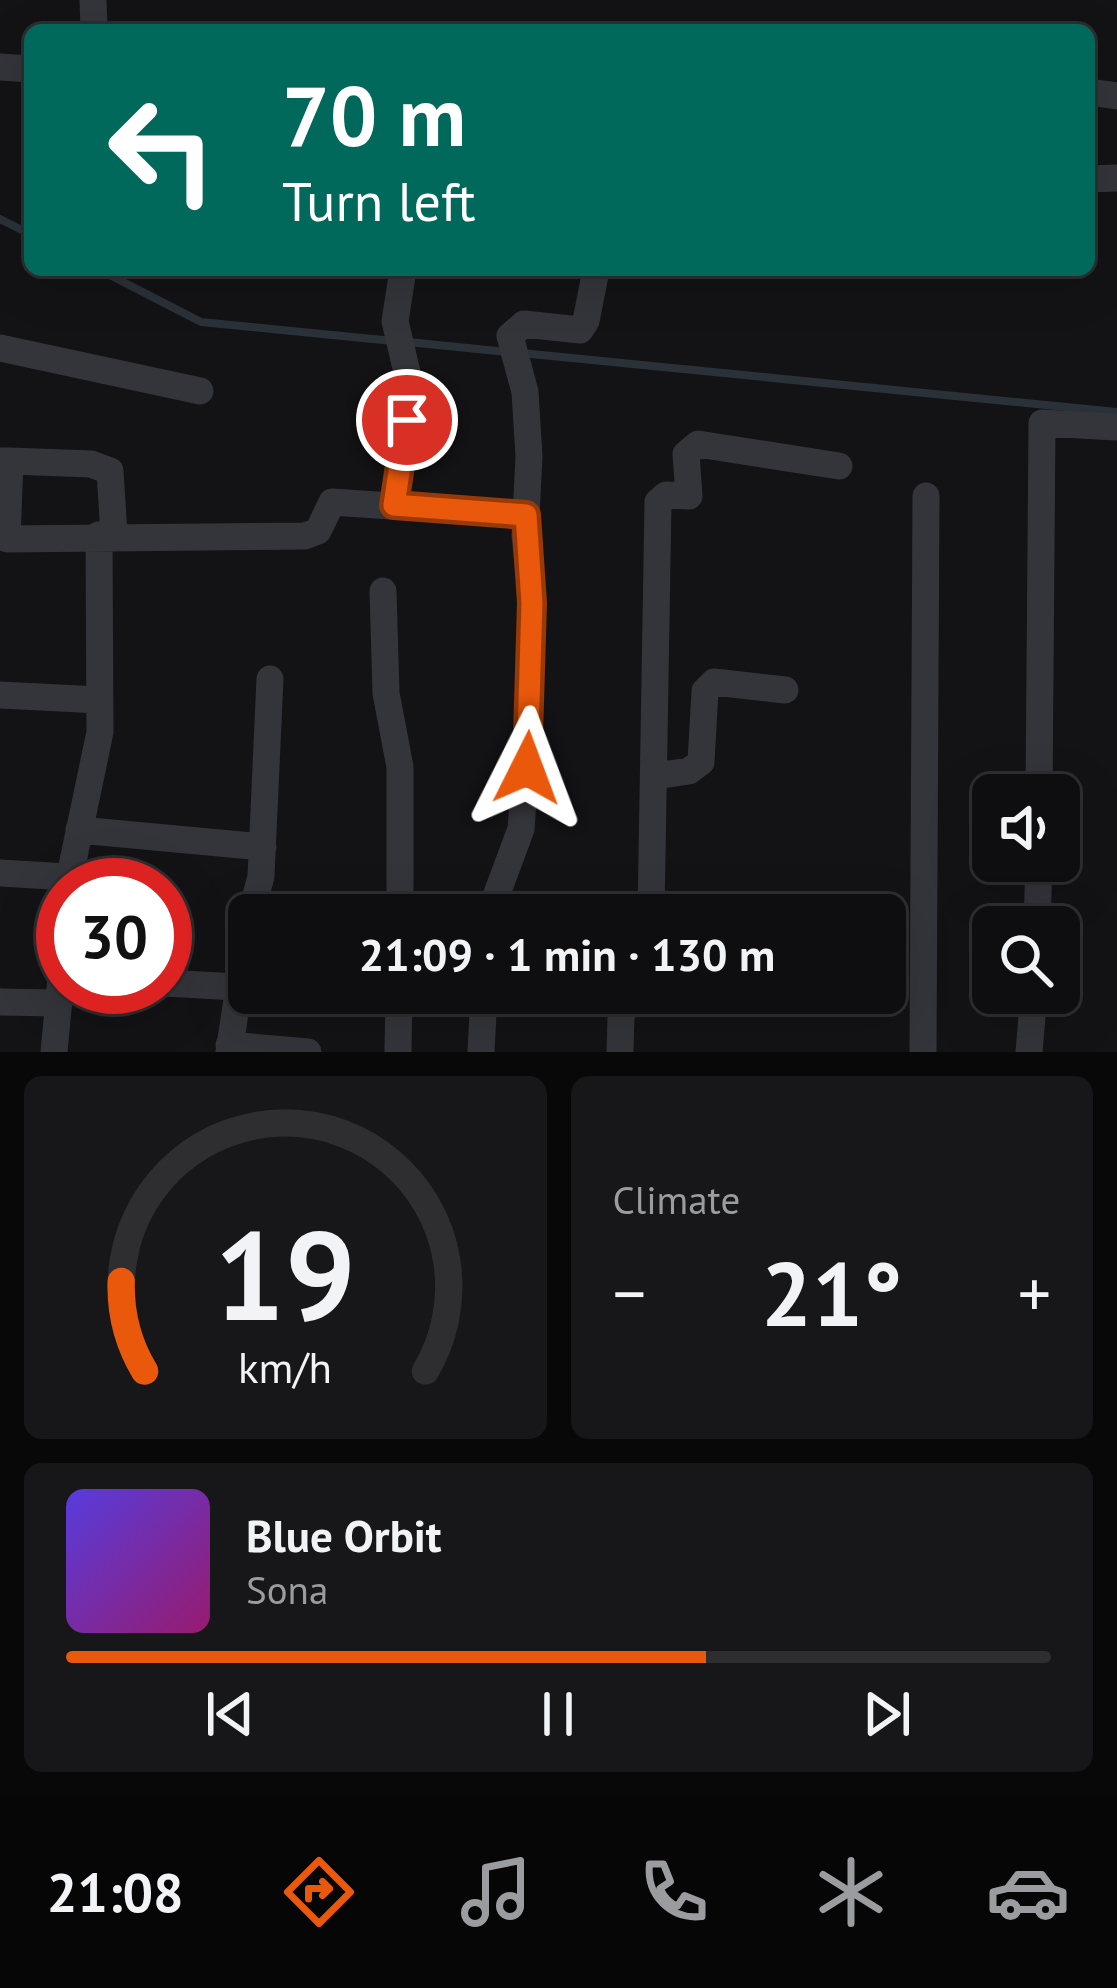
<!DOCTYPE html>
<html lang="en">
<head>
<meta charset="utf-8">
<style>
	body { margin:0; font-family:"PT Sans",sans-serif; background:#171719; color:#f1f3f6; height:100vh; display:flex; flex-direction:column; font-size:45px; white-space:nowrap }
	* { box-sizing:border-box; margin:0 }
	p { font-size:39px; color:#9b9c9f }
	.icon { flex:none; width:66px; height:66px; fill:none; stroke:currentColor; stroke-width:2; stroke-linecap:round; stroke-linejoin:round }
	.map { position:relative; height:1052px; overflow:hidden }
	.side { display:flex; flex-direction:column; gap:24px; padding:24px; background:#080809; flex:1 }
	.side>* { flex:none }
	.top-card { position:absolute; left:24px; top:24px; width:1071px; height:252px; border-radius:18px; box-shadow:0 12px 48px #0002,0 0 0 3px #2e2e30; background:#00695c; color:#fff; overflow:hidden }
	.tools { position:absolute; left:972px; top:774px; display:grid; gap:24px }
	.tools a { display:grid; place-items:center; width:108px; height:108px; border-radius:18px; background:#0e0e10; box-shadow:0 12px 48px #0002,0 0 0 3px #2e2e30; font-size:60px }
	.speed { position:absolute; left:36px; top:858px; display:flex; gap:24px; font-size:60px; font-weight:700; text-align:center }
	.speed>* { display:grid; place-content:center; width:156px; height:156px; border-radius:50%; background:#0e0e10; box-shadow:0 12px 48px #0002,0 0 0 3px #2e2e30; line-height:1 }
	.speed .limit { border:18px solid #d22; background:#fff; color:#111 }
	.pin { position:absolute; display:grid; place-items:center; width:102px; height:102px; color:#fff; margin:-51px; border:6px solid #fff; border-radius:50%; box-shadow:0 3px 12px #0007 }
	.me { position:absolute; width:132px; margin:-66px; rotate:3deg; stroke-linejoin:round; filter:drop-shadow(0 0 9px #0008) }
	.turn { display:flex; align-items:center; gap:42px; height:252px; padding:0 60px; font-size:54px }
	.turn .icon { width:156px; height:156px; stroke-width:2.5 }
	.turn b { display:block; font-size:84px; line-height:102px }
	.big { font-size:90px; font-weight:700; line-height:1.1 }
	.side .tile { flex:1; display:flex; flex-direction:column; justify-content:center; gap:18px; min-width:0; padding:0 42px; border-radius:18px; background:#171719 }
	.side .dial { align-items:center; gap:0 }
	.dial svg { height:312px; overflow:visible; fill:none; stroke:#2e2e30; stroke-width:7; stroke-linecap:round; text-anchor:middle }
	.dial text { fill:#f1f3f6; stroke:none }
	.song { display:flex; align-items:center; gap:36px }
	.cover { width:144px; height:144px; border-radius:18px; background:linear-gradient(135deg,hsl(250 70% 55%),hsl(320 70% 35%)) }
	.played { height:12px; border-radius:6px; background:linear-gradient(90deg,#ea580c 65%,#2e2e30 65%) }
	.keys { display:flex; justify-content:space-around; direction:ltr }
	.heat { display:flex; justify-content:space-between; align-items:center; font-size:66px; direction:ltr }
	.side .tiles { flex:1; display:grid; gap:24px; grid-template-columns:1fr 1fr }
	.tile:last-child { grid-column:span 2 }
	.trip { position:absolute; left:228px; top:894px; width:678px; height:120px; border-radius:18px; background:#0e0e10; box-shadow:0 12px 48px #0002,0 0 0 3px #2e2e30; font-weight:700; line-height:120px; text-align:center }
	.dock { display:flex; height:192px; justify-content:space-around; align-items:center; background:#060606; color:#9b9c9f }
	.dock .icon { width:84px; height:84px }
	.dock .current { color:#ea580c }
	.dock b { font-size:54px; color:#f1f3f6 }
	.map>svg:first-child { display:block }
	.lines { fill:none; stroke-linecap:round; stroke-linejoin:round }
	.stream { stroke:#2a3138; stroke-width:8 }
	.minor { stroke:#34353a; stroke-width:27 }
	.route-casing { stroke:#983908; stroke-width:30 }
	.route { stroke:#ea580c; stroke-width:21 }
</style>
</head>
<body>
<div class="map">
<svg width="1117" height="1052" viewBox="0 0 1117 1052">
	<rect width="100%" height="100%" fill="#131315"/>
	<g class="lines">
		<path class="stream" d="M0,219L30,234
			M100,270L201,322L393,341
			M408,342L507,352
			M521,353L1117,412"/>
		<path class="minor" d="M93,0L94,30
			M0,67L30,69
			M1089,92L1117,96
			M1089,179L1117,178
			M0,348L200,391
			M0,461H10L7,539L305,536L318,531L332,502L526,515
			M10,461L91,464L110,471L114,535
			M394,505L412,394L395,321L403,270
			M383,591L386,693L400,767V915
			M0,695L99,700
			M655,776L689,771L701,762L705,691L714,682L785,690
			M1039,795L1042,423L1117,427
			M79,830L263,847
			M0,873L68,877
			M68,885L100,732L99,535
			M251,915L261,876L270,679
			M489,915L521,829L530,704L532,603L525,536L529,456L525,392L510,336L524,324L580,330L586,321L596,270
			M651,915L658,502L666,495L689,496L686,454L698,444L839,466
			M1037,927L1039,861
			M165,983L237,987
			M0,1002L59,1003
			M229,1045L308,1052
			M54,1052L63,956
			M229,1052L249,922
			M398,1052L399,993
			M481,1052L484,993
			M620,1052L621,1016L632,993
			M923,1052L926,496
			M1029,1052L1034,993"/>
	</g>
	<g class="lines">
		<g class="route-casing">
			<path id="route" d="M407,420L394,505L526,515L532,603L527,768"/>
		</g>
		<use href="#route" class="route"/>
	</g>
</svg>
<div class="tools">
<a><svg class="icon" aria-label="sound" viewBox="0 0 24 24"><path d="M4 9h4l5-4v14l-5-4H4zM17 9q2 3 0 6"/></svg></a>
<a><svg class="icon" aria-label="search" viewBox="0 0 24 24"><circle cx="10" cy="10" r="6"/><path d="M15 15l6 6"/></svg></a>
</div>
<div class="speed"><div class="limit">30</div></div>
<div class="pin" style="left:407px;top:420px;background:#d93025"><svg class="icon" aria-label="arrive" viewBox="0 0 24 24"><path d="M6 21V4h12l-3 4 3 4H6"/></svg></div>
<svg class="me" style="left:527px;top:768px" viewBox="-20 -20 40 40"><path d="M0-17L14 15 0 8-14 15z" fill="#ea580c" stroke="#fff" stroke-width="4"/></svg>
<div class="trip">21:09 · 1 min · 130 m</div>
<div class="top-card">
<div class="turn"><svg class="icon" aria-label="left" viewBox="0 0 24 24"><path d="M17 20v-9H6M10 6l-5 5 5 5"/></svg><div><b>70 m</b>Turn left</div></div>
</div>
</div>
<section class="side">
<div class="tiles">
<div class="tile dial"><svg viewBox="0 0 100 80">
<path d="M14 69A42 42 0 1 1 86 69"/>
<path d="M14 69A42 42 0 0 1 8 46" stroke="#ea580c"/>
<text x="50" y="56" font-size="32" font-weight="700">19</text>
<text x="50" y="72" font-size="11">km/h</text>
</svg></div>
<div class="tile"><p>Climate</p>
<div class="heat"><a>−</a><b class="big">21°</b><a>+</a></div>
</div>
<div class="tile">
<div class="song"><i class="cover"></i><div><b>Blue Orbit</b><p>Sona</p></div></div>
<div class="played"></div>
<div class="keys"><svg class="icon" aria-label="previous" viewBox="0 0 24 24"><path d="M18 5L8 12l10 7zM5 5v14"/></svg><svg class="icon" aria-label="pause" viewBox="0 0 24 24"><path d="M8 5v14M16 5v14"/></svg><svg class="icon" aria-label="next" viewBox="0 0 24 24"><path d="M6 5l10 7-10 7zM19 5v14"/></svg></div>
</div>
</div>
</section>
<nav class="dock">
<b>21:08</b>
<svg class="icon current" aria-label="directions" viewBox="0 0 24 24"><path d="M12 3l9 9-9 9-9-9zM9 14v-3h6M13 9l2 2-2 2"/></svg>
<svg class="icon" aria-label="music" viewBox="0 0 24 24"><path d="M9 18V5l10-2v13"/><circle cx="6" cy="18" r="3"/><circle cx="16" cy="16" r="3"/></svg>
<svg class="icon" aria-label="phone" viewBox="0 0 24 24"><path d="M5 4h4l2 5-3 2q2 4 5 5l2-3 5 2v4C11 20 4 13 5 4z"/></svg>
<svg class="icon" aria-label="climate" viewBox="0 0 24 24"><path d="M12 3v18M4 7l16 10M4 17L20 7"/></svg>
<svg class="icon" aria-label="car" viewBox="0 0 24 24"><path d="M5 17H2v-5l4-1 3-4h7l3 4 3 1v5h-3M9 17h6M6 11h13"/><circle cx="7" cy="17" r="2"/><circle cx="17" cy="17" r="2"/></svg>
</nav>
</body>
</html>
